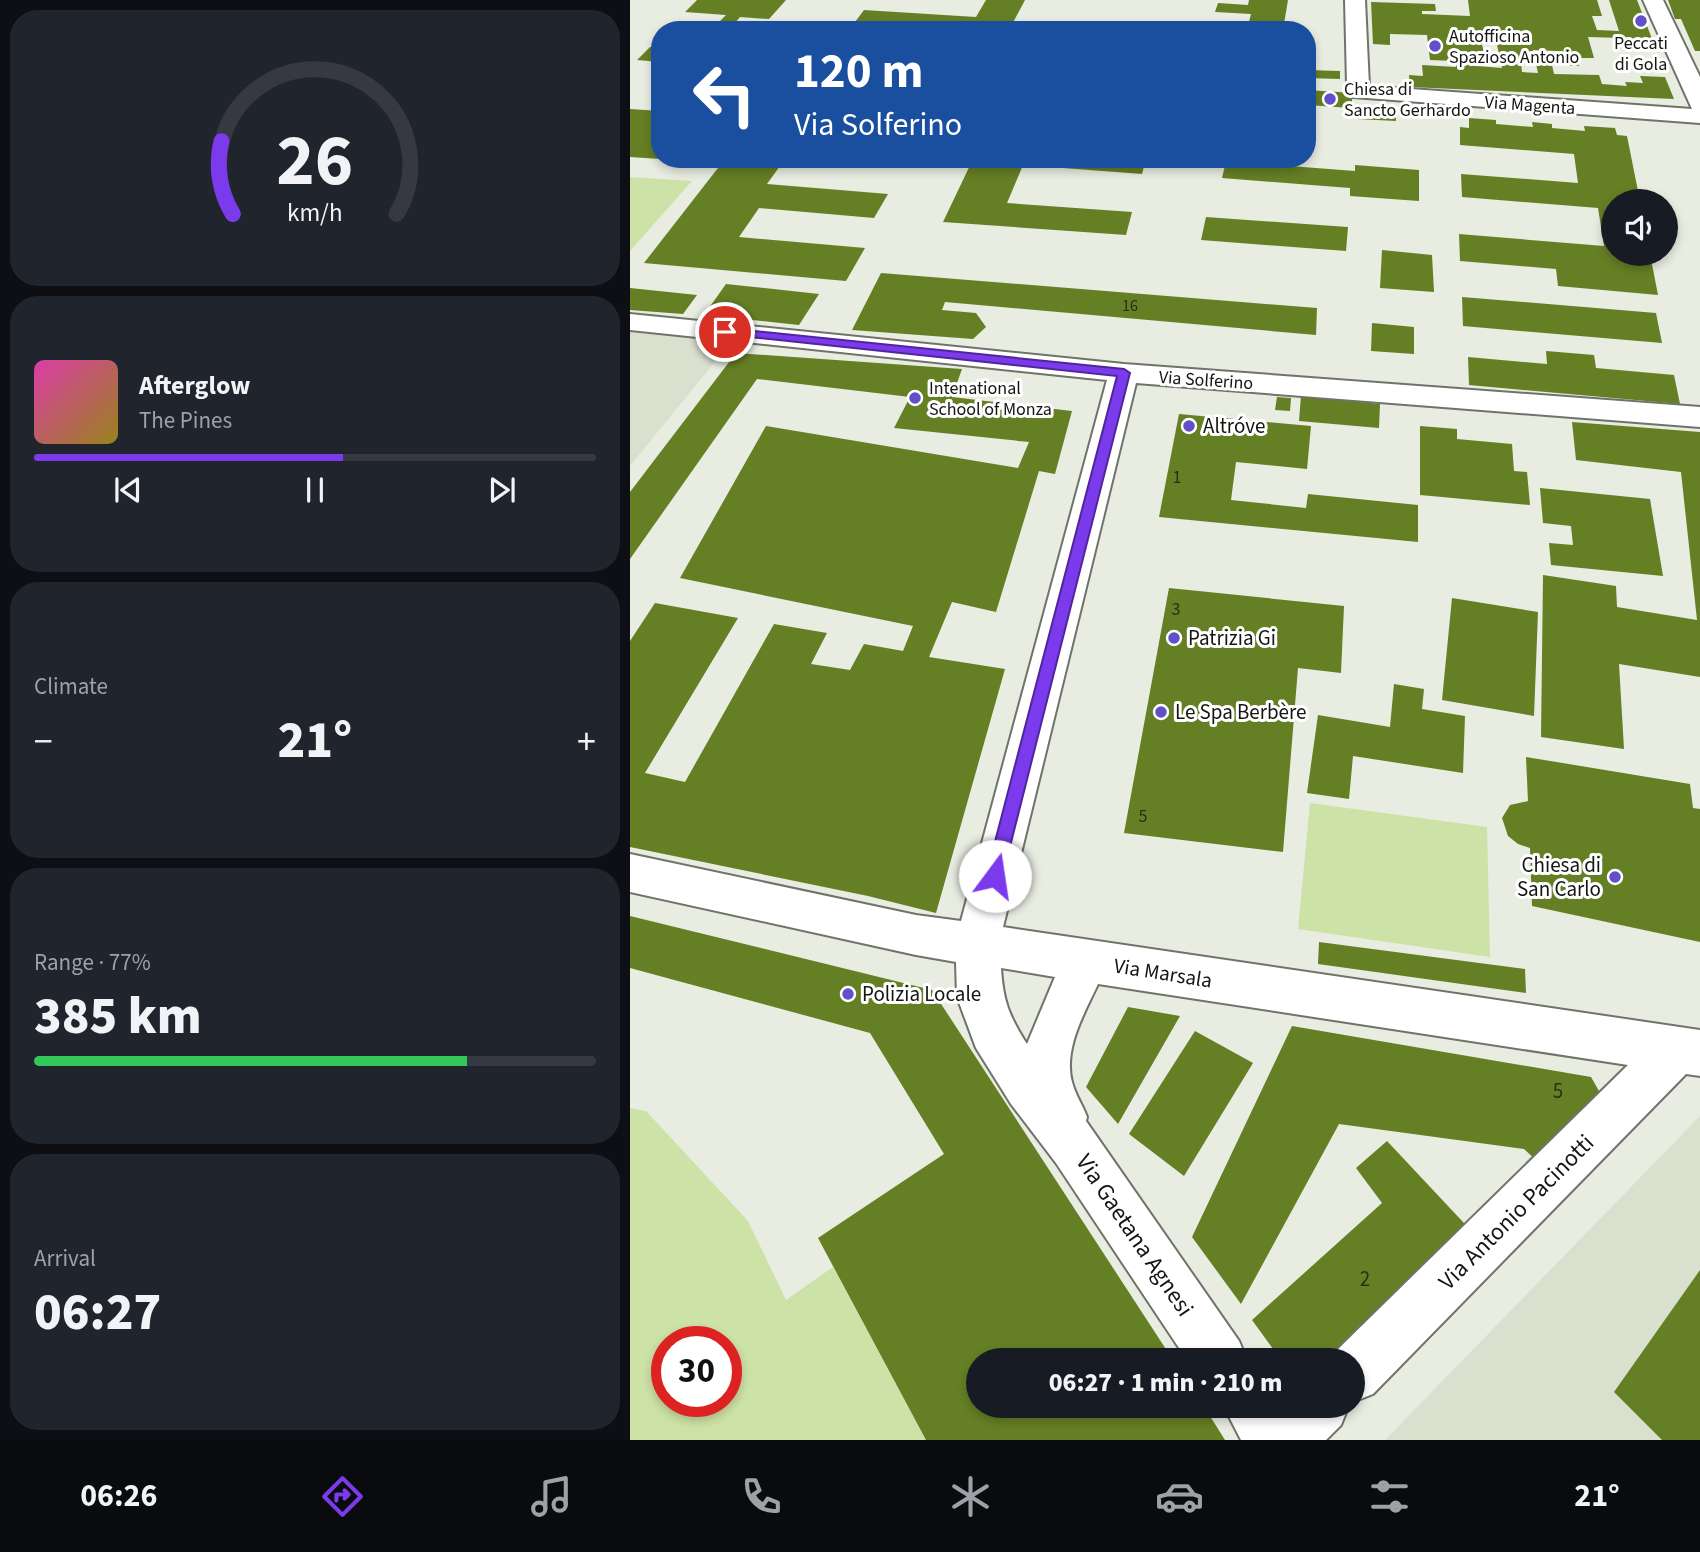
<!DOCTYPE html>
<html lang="en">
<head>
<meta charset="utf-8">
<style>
	body { margin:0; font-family:"Source Sans 3",sans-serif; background:#20242c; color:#f1f3f6; height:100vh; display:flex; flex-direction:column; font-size:26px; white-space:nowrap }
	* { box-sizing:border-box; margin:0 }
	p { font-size:23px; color:#9ea1a6 }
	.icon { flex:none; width:38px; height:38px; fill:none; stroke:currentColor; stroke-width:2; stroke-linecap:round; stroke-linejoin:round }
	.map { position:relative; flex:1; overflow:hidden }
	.panel { display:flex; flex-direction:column; gap:10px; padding:10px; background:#0d0f14; width:630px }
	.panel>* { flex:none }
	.guide { position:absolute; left:21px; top:21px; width:665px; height:147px; border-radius:28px; box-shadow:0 4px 10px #0003; background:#1a4fa0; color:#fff; overflow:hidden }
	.tools { position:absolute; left:971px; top:189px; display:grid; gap:14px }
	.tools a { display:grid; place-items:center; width:77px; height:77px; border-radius:50%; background:#171b24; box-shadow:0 4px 10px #0003; font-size:35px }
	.speed { position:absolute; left:21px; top:1326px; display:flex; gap:14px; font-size:35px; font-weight:700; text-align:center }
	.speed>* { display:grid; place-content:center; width:91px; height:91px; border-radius:50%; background:#171b24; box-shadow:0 4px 10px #0003; line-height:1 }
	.speed .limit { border:10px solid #d22; background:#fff; color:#111 }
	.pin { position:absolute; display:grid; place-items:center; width:60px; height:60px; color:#fff; margin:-30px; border:4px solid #fff; border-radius:50%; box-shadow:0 2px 7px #0007 }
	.me { position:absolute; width:77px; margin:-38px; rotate:14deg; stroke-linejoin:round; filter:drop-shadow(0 0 5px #0008) }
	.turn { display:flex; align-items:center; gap:24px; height:147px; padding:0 28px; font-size:32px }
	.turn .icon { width:91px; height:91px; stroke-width:2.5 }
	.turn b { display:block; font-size:49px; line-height:60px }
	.big { font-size:52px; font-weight:800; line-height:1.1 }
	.panel .tile { flex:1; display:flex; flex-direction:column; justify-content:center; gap:10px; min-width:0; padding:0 24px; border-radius:28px; background:#20242c }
	.panel .dial { align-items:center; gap:0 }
	.dial svg { height:182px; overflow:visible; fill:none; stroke:#363941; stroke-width:7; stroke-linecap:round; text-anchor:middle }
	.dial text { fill:#f1f3f6; stroke:none }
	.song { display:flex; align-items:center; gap:21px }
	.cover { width:84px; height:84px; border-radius:10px; background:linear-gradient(135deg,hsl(320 70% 55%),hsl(50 70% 35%)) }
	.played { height:7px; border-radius:4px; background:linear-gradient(90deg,#7c3aed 55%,#363941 55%) }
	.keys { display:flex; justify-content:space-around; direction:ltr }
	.heat { display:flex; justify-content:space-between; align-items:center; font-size:38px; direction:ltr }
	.charge { height:10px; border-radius:5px; background:linear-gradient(90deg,#34c759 77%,#363941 0) }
	.trip { position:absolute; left:336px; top:1348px; width:399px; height:70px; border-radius:35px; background:#171b24; box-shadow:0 4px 10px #0003; font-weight:800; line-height:70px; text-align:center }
	.menu { display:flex; height:112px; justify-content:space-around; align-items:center; background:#090b0e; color:#9ea1a6 }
	.menu .icon { width:49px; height:49px }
	.menu .selected { color:#7c3aed }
	.menu b { font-size:32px; color:#f1f3f6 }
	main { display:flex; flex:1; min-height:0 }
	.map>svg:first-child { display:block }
	.built { fill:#d9e0ce }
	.green { fill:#cde2a6; fill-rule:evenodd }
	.building { fill:#657f24; fill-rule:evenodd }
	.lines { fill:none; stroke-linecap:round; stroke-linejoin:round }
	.minor-casing { stroke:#6f7369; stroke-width:4 }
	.minor { fill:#fff; fill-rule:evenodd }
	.route { fill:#7c3aed; stroke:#51269a; stroke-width:2 }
	.poi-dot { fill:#634fc8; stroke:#fff; stroke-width:2.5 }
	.labels { text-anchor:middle; stroke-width:6; stroke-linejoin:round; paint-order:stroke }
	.far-number-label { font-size:16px; fill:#293017 }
	.far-poi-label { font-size:18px; fill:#151613; stroke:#fff; text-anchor:start }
	.far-street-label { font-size:18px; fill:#151613; stroke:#fff }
	.number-label { font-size:18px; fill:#293017 }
	.poi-label { font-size:21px; fill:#151613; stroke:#fff; text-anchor:start }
	.street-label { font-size:21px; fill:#151613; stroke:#fff }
	.near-number-label { font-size:21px; fill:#293017 }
	.near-street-label { font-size:24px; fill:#151613; stroke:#fff }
</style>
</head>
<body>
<main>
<section class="panel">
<div class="tile dial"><svg viewBox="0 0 100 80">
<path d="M14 69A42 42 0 1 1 86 69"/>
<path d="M14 69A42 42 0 0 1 9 37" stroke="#7c3aed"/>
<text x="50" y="56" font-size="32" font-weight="700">26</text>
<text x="50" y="72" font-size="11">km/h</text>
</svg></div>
<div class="tile">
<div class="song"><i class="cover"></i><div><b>Afterglow</b><p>The Pines</p></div></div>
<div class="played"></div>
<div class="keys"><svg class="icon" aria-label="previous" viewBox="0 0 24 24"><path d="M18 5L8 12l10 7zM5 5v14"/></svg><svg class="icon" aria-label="pause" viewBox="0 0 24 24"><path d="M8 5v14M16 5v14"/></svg><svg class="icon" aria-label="next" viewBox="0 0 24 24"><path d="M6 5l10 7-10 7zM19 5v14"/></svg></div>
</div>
<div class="tile"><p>Climate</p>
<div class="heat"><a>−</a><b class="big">21°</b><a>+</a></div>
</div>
<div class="tile"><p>Range · 77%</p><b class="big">385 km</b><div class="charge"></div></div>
<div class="tile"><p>Arrival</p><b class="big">06:27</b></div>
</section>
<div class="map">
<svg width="1070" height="1440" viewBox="0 0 1070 1440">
	<rect width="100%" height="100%" fill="#e8ece1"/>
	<path class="built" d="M0,332L101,342L0,466Z
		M1070,1116V1440H755Z"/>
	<path class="green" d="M0,177L62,181L0,251Z
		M680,803L857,827L860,957L668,929Z
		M0,1108L16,1111L118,1221L156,1300L203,1267L296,1440H0ZM37,1342H96V1402H37Z"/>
	<path class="building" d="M67,0H156L139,19L110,17L99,30L83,28L96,15L55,12Z
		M356,0H395L379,30L225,22L234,10L346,17Z
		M619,0H658L653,30H617L621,14L585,12L588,3L618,5Z
		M838,0H967L972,16H962L967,30L989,31L979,0H1007L1026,49L996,48L992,38L958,37L964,58H947L949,66L922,65L924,74L969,75L972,84L997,86L995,82L1013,83L1010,76L1035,77L1044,99L780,87L779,75L793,76L792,65L826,67L825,61L800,60L797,35L760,34V45L743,44L741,2L805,4L806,11H792V14L840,16ZM851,40H866L872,68L847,66L844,53H854ZM903,50L926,51L928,57L904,56ZM891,63L906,64L908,73L892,72Z
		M1038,0H1070V51H1065L1051,19H1045Z
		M510,22L605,28V30H508Z
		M20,47L30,48V62L7,60Z
		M677,70L710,71V79L677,78Z
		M677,90L723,93L721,108L677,105Z
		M0,109L30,111V123L25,129H30V159L0,157Z
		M728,110L766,113V121L727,119Z
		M839,118L866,120V124L903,127L902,122L922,124V128L955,131L954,126L985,128L987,135L997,136L1010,201H984V254H1020L1028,295L928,286L926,269L830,261L829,234L974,246L968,208L832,197L831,174L948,183L944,154L830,145V127L839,128Z
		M95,159H155L137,184L258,194L244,218L129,208L109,237L235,248L216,281L14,263Z
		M343,159H516L512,174L393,165L377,203L502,212L496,235L313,222Z
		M596,161L725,171V165L789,170V201L720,196V188L592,178Z
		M576,217L718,227L716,251L571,240Z
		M752,250L802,255L804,292L750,288Z
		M251,273L687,308L686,335L315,302L312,310L346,313L356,327L343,339L222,330Z
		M96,284L189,294L169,325L74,315Z
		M0,288L67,295L53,314L0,310Z
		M832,297L1026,313L1032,343L833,326Z
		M742,323L784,327V354L741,351Z
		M916,351L964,355L966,368L1044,375L1050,404L839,385L838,357L917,364Z
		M106,353L332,369L322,397L442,411L425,474L409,471L366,612L322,602L299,657L375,669L306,913L238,896L0,847V641L25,603L108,618L15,773L55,782L144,624L197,633L181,664L220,670L234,644L273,651L283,626L50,578L136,426L388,468L399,442L264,428L280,397L127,379L0,559V492Z
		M671,396L750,404L749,428L669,421Z
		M647,397L661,398L660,411L645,410Z
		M549,414L681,426L677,469L606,462L601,500L676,508L678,494L788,505V542L529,517Z
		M942,422L1070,432V677L989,664L994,749L911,737L913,575L986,586L987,607L1067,620L1051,472L946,460Z
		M790,426L827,429V439L882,444L884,471L897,472L900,505L790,495Z
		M910,488L1020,499L1033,576L921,565L919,543L943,545L941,526L913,523Z
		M539,588L714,606L711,673L668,668L653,852L494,833Z
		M822,598L908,612L904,716L812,700Z
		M764,684L794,689L792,709L835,716L833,773L723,756L719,799L677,793L688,715L760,727Z
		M896,757L1060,784L1063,808L1070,809V942L902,906L900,848L888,844L878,836L872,818L880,805L898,801Z
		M0,916L302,990L543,1360H348V1405H573L595,1440H296L188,1238L314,1154L240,1033L0,968Z
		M689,942L895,969L896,993L688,964Z
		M498,1007L550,1016L488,1124L456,1087Z
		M662,1026L961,1077L973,1098L907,1161L894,1149L709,1124L611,1304L562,1237Z
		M565,1031L623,1063L554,1176L499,1134Z
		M757,1141L848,1238L714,1360H651L622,1320L752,1203L726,1168Z
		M1070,1270V1440H1032L984,1392Z"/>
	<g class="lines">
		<g class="minor-casing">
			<path id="minor" d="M715,0H735L739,86L1062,109L1013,0H1033L1070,77V123L723,97L717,85Z
				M0,314L494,364L1070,407V427L506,383L373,927L1070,1030V1076L1056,1074L743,1394L723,1402V1360H701L703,1354L998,1065L468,984C455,1012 433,1049 442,1082C445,1094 453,1106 457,1117L456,1121L609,1341L617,1360H557L426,1163L381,1104L346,1048L327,997L326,962L286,955L0,892V854L286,915L331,921L477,380L0,330ZM371,968L425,977L397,1044C379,1016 373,1001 371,968Z
				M593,1405H719L711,1425L696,1440H611Z"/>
		</g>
		<use href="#minor" class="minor"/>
	</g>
	<path class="route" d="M95,328L494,369L500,373L371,882L365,884L358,882L356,876L487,376L91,334L89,332Z"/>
	<g class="poi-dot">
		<circle cx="1011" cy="21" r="7"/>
		<circle cx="805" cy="46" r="7"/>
		<circle cx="700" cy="99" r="7"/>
		<circle cx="285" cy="398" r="7"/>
		<circle cx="559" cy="426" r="7"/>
		<circle cx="544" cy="638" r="7"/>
		<circle cx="531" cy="712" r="7"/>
		<circle cx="985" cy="877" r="7"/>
		<circle cx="218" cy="994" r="7"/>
	</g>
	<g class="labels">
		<g class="far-number-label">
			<text x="500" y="311">16</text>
		</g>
		<g class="far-poi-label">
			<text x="819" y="42">Autofficina<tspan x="819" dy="21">Spazioso Antonio</tspan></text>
			<text x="1011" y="49" text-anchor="middle">Peccati<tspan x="1011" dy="21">di Gola</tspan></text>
			<text x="714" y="95">Chiesa di<tspan x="714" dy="21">Sancto Gerhardo</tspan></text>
			<text x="299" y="394">Intenational<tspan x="299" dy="21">School of Monza</tspan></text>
		</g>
		<g class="far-street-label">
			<text transform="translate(900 105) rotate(4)" y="6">Via Magenta</text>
			<text transform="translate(576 380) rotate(4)" y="6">Via Solferino</text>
		</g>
		<g class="number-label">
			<text x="547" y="483">1</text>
			<text x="546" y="615">3</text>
			<text x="513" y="822">5</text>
		</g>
		<g class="poi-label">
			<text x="573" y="433">Altróve</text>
			<text x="558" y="645">Patrizia Gi</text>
			<text x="545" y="719">Le Spa Berbère</text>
			<text x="971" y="872" text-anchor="end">Chiesa di<tspan x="971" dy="24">San Carlo</tspan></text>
			<text x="232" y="1001">Polizia Locale</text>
		</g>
		<g class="street-label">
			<text transform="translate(533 973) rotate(9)" y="7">Via Marsala</text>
		</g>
		<g class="near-number-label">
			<text x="928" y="1098">5</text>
			<text x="735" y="1286">2</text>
		</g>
		<g class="near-street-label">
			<text transform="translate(886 1212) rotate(-45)" y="8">Via Antonio Pacinotti</text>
			<text transform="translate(505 1235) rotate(56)" y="8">Via Gaetana Agnesi</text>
		</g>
	</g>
</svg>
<div class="tools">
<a><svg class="icon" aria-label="sound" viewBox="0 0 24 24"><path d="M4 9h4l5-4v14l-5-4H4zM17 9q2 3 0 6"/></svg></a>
</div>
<div class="speed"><div class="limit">30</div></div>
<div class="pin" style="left:95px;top:332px;background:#d93025"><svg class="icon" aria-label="arrive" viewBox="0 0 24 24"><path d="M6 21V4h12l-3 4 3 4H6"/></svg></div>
<svg class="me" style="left:365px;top:876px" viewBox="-20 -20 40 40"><circle r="19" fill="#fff"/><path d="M0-13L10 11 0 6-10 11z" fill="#7c3aed"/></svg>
<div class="trip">06:27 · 1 min · 210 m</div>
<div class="guide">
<div class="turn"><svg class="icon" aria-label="left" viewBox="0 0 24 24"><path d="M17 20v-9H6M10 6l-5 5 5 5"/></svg><div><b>120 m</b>Via Solferino</div></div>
</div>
</div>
</main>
<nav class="menu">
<b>06:26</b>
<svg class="icon selected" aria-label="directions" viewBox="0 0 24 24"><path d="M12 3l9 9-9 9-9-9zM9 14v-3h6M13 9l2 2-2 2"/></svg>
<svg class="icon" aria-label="music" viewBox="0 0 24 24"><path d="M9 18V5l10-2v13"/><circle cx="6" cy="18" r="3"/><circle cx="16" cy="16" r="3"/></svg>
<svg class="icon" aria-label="phone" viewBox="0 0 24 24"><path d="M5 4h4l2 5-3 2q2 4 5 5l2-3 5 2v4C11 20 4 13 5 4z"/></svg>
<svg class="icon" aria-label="climate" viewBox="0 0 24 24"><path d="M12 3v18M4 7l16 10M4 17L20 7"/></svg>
<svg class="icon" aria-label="car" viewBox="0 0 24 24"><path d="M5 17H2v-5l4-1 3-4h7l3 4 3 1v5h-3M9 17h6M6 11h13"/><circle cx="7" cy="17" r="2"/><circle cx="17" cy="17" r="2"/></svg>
<svg class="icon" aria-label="filters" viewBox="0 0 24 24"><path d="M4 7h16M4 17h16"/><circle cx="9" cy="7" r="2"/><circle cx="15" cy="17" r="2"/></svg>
<b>21°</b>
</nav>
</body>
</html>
